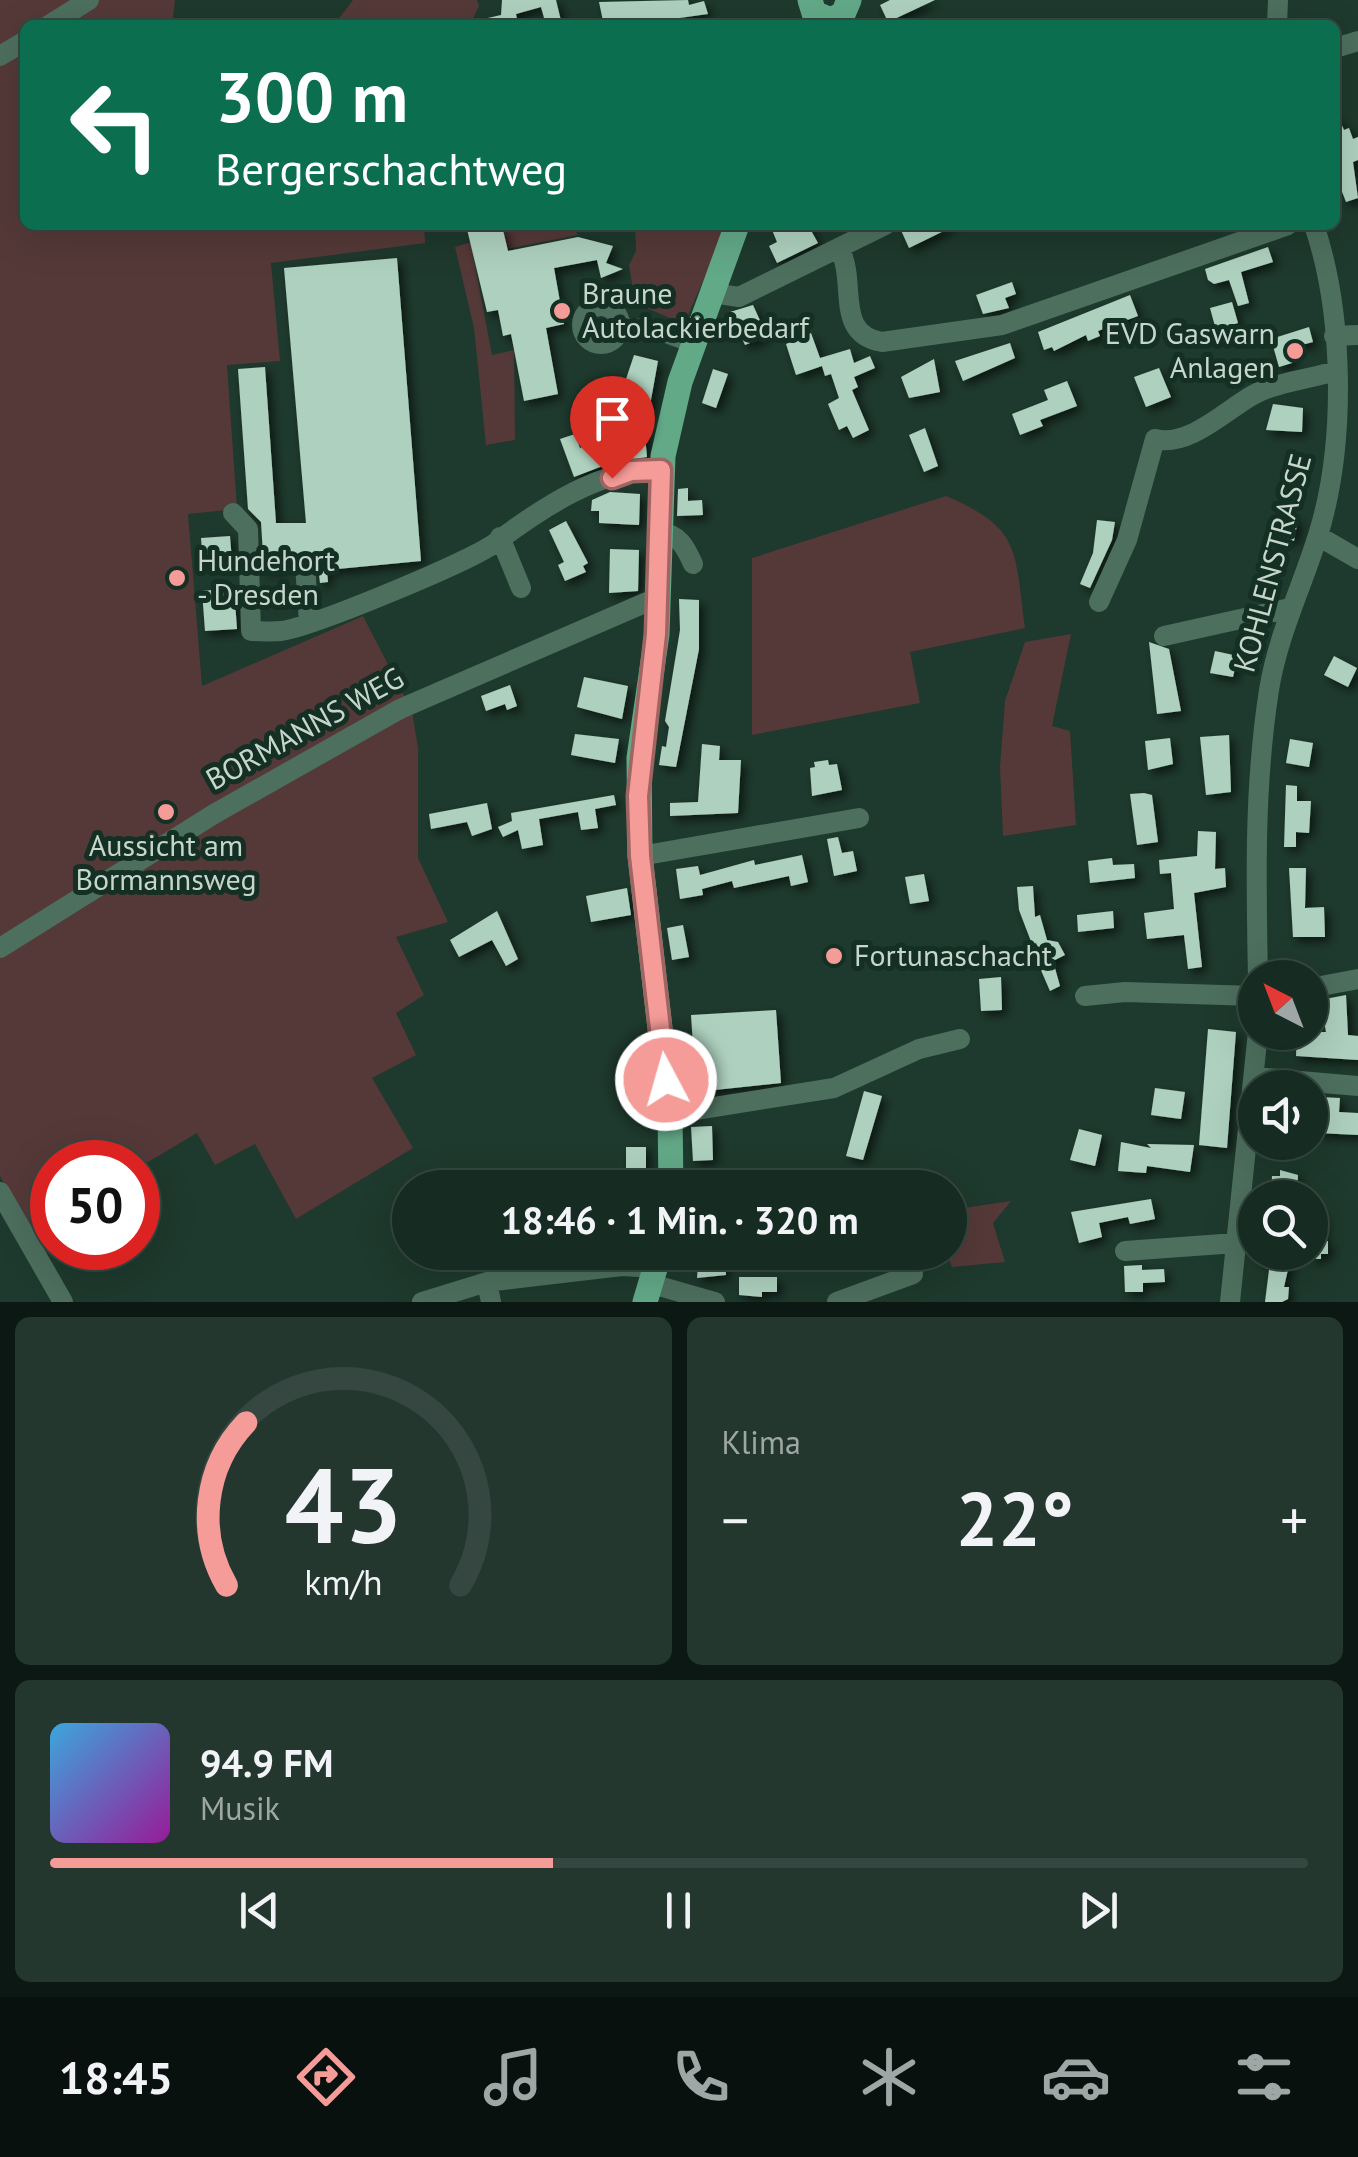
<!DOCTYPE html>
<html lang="de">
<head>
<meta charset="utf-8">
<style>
	body { margin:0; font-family:"PT Sans",sans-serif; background:#23372f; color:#f1f3f6; height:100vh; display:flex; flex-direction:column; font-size:38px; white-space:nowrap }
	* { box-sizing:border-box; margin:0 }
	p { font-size:32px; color:#9ea7a5 }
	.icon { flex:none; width:55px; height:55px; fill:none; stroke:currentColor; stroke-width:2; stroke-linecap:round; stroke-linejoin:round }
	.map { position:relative; height:1302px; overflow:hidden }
	.details { display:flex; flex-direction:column; gap:15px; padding:15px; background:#0c1813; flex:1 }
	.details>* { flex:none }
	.banner { position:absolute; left:20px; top:20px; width:1320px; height:210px; border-radius:15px; box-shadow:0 10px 40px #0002,0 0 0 2px #354740; background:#0b6e4f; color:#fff; overflow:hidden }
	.needle { width:65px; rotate:318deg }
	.buttons { position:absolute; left:1238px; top:960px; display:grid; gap:20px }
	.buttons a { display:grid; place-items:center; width:90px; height:90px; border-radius:50%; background:#162b22; box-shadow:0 10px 40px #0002,0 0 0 2px #354740; font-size:50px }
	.speed { position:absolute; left:30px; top:1140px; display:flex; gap:20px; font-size:50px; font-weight:700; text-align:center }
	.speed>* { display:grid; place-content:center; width:130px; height:130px; border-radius:50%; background:#162b22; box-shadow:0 10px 40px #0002,0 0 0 2px #354740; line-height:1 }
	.speed .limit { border:15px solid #d22; background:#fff; color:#111 }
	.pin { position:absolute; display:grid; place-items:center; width:85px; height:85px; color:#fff; margin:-102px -42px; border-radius:50% 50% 50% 0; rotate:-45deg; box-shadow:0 0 10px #0007 }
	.pin .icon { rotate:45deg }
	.me { position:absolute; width:110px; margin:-55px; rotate:354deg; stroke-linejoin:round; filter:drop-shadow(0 0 8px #0008) }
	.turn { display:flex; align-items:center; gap:35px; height:210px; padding:0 30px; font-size:45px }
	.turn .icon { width:130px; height:130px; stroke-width:2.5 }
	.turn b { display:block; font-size:70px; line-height:85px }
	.big { font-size:75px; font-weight:700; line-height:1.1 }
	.details .widget { flex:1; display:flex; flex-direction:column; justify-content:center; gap:15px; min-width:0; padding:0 35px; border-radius:15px; background:#23372f }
	.details .dial { align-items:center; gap:0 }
	.dial svg { height:260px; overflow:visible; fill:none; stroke:#354740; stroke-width:7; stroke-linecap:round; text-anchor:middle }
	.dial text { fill:#f1f3f6; stroke:none }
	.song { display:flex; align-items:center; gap:30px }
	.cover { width:120px; height:120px; border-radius:15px; background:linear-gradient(135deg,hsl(200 70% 55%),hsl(300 70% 35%)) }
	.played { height:10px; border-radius:5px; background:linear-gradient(90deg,#f59b98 40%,#354740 40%) }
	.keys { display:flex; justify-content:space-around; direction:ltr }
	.heat { display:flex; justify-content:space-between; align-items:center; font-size:55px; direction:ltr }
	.details .tiles { flex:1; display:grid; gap:15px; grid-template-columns:1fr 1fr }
	.widget:last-child { grid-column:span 2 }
	.trip { position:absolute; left:392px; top:1170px; width:575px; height:100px; border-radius:50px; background:#162b22; box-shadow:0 10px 40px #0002,0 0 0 2px #354740; font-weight:700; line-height:100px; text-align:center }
	.tab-bar { display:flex; height:160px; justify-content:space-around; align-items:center; background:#09110e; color:#9ea7a5 }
	.tab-bar .icon { width:70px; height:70px }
	.tab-bar .active { color:#f59b98 }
	.tab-bar b { font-size:45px; color:#f1f3f6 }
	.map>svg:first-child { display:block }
	.green { fill:#543938 }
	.building { fill:#aed0be; filter:url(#shadow) }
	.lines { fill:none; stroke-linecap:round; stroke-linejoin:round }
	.minor { stroke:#4d6f5e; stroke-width:20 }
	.major { stroke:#62a988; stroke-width:25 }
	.route-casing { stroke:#9f6563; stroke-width:25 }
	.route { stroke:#f59b98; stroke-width:18 }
	.poi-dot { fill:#f59b98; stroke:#142f23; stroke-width:4 }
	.labels { text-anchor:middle; stroke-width:10; stroke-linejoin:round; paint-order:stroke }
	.poi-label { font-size:30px; fill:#c6d6cd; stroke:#142f23; text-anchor:start }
	.street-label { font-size:30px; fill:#c6d6cd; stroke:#142f23 }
</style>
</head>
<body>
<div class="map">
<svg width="1358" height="1302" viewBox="0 0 1358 1302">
	<defs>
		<filter id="shadow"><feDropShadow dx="4.5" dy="4.5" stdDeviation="5" flood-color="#0009"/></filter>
	</defs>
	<rect width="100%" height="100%" fill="#1e392d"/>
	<path class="green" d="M0,0H175L172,25H25V225H424L425,243L271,263L280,361L227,365L237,509L188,514L202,686L363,616L412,711L418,748V858L448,922L396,937L424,995L396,1013L416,1055L372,1078L413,1148L296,1219L255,1144L215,1165L197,1133L138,1168V1162H52V1217L28,1232L0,1176Z
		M353,0H477L479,6L470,25H334Z
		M466,225H555L553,231L573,228L578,235L491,252L472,249L492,355L514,350L515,440L486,445L474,328L455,247L471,242Z
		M635,225H728L684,324L635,303L629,265L636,251Z
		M946,496C1023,529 1014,551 1025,628L910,652L920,703L752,735V558Z
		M1071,634L1052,726L1070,731L1076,825L1003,836L1000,767L1005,701L1025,642Z
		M1011,1201L993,1223L1005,1262L952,1267L947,1253L950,1210Z"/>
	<path class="building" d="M502,0H556L562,25H546L541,7L516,14L518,25H480L479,20L501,15Z
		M688,0L689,5L704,1L708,14L629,25L603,21L599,2Z
		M890,0H935L888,22L880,5Z
		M1335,110L1344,130L1349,128L1353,139L1358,137V160L1353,162L1358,198L1346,202L1336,176L1341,174L1335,154Z
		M466,225H480L481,231L502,226L508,251L578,237L613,246L606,263L623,269L601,278L597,260L554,268L564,324L546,328L558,394L524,401L511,334L503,336L498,310L487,312Z
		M770,225H808L818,243L777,263L769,246L777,242Z
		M908,225H956L909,248L900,228Z
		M1268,247L1273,262L1241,272L1249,303L1238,306L1229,280L1214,284L1208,280L1205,269Z
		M397,258L421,561L327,570L328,582L320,583L317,558L305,551L283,563L284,569L264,570L261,522L248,509L238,369L265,367L276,523H306L284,268Z
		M1012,282L1016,294L1005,298L1009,308L983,314L976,295Z
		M1130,295L1138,316L1098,331L1100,336L1088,341L1086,335L1054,351L1052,347L1044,350L1038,332Z
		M1232,302L1238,323L1216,330L1210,308Z
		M753,305L767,336L745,345L730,312Z
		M1309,327L1313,342L1294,347L1292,363L1279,367L1271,339Z
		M811,333L820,358L850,349L854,363L870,356L875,368L854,377L858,387L852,390L869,430L853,438L847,426L839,430L828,404L839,398L831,374L825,376L822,366L796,375L786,344Z
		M1010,343L1015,358L963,381L955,361Z
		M634,355L658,361L649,411L618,403Z
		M934,359L940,392L909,398L901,377Z
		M1159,368L1171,397L1146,407L1134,377Z
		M713,369L728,374L716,408L702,403Z
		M1067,381L1077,406L1040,420L1043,426L1020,435L1012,414L1048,400L1044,390Z
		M1273,404L1303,408L1302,432L1266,430Z
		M644,426L647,457L613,462L574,477L560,439L575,434L580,448L599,441L598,437Z
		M925,428L938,466L924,472L909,435Z
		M688,488V501L702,500L703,515L677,516L678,489Z
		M610,492L640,494L639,525L599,523V511H591L592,500Z
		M1278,513L1298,519L1294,541L1271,534Z
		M1097,520L1115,522L1112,540L1090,588L1080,584L1093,553Z
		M566,521L588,563L583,566L586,572L565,581L558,565L564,562L549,530Z
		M230,536L232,561L203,563L201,538Z
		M610,549L639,550L638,591L609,593Z
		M234,588L237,629L205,631L202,591Z
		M679,599L699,600V649L676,767L659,765L662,746L666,747L669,727L665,721L680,630Z
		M1149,642L1169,649L1181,711L1157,714Z
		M1215,651L1238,656L1233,677L1210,673Z
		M1334,656L1357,668L1348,687L1324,675Z
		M584,677L628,686L622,719L577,707Z
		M510,685L517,706L507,710L505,704L486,711L481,696Z
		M575,734L619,739L615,763L571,755Z
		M1229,735L1231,792L1206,795L1200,737Z
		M1170,738L1173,764L1148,770L1145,741Z
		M1290,739L1313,743L1309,767L1286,763Z
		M702,744L720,746L719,760H741L738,813L670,816V803L698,802Z
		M828,760L829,765L837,764L842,790L812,796L810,768L815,767L814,762Z
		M1286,785L1297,786V801H1311L1309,833L1296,832V847H1284Z
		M1144,793L1152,795L1158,842L1137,845L1130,794Z
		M614,795L616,805L595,809L598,828L581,830L578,812L539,819L543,845L522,849L518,830L503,837L498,827L512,821L511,813Z
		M487,803L492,829L472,836L467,822L431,829L429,814Z
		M1198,831L1216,832L1215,869L1225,868L1226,887L1194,893L1202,967L1188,969L1184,935L1147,939L1144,913L1174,909L1171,873L1160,874L1159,860L1197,856Z
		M838,837L842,853L853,851L857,871L834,876L827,839Z
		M802,855L808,882L791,886L789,876L734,888L732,881L702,889L703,895L680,899L676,869L698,866L700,875L754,860L755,865Z
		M1112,858L1113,865L1134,864L1135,878L1090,883L1088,861Z
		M1289,868H1306L1305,908L1324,907L1325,937H1293Z
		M924,874L929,901L910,904L905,877Z
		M1033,886L1035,917L1040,915L1047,940L1058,942L1065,955L1053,961L1060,986L1050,991L1040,968L1047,965L1036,943L1032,944L1019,910L1017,887Z
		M627,888L631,915L591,922L586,896Z
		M497,911L518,959L506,966L492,940L459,957L450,940Z
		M1113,911L1114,928L1078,932L1077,915Z
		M683,925L689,957L672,960L667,928Z
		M1001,977L1002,1010L981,1011L979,979Z
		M1346,995L1348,1035L1358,1036V1060L1296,1056L1297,1032H1326L1320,1000Z
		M776,1010L781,1083L696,1092L691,1015Z
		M1208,1029L1236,1032L1227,1148L1199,1145Z
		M1155,1088L1185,1092L1181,1119L1151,1115Z
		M864,1091L882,1096L863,1160L846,1156Z
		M1320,1097L1340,1098L1339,1112L1358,1113V1135L1318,1133Z
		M712,1126L713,1160L693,1161L691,1127Z
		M1079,1129L1102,1135L1095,1166L1070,1160Z
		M1121,1142L1151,1148L1147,1144L1194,1145L1190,1172L1147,1166L1146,1173L1118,1171Z
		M626,1147H646V1174H626Z
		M1280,1170L1298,1175L1297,1198H1271L1272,1176H1280Z
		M1151,1199L1155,1219L1130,1224L1128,1217L1099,1223L1102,1237L1079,1243L1071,1212Z
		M1312,1213L1323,1214L1322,1241H1328V1254H1321V1259H1312Z
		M699,1252H725L726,1275L697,1278Z
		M1258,1252H1292L1284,1287H1289L1288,1299L1282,1302H1265L1270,1262L1258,1261Z
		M1142,1265V1270L1164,1269L1165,1282L1143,1283V1292H1125L1124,1266Z
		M739,1277H777V1292H762V1297L739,1295Z"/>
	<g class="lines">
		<path class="minor" d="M49,25L89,0
			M1277,25L1278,0
			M1335,48L1358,41
			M0,56L25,41
			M840,250C857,283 834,334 882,342L1002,325L1288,225
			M712,293L739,297L885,225
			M582 325a19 19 0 1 1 38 0a19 19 0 1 1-38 0Z
			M621,328L655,329L694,343
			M1334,336L1358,335
			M233,513L248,529L251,631C260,631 272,632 281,631C312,627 469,562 495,543C539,510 604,465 661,471
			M659,533C678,532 686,548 693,564
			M1318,536L1358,559
			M500,537L521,588
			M305,565L309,622
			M1099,602L1127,540L1155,439C1188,448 1226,410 1253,395C1277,382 1310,379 1336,371
			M1164,636L1290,608
			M640,856L859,818
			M0,948L214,814L400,709L647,602H658
			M1258,978C1256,881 1254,786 1269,690C1278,634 1303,585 1319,532C1346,442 1344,314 1314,225
			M1310,988L1358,979
			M1085,996L1125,992L1255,996
			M1254,1077L1358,1086
			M670,1114L834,1088L919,1049L960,1039
			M0,1192L63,1302
			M1125,1251L1236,1243
			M487,1282L491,1302
			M652,1284L715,1302
			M422,1302L487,1282L622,1266L656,1268
			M837,1302L913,1274
			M1230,1302L1258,1032"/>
		<path class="major" d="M810,0L814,13L831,20L843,14L849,0
			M671,1188L670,1114L640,856L639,758L657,634L663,456L680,382L737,225
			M645,1302L660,1252"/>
	</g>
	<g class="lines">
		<g class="route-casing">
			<path id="route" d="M612,478L631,471L661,470L656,634L638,796L640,856L666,1080"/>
		</g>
		<use href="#route" class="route"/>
	</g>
	<g class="poi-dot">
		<circle cx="562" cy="311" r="10"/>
		<circle cx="1295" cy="351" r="10"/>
		<circle cx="177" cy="578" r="10"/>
		<circle cx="166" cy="812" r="10"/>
		<circle cx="834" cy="956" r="10"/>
	</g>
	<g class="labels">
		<g class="poi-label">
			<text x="582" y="304">Braune<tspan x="582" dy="34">Autolackierbedarf</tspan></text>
			<text x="1275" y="344" text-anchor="end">EVD Gaswarn<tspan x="1275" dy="34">Anlagen</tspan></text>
			<text x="197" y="571">Hundehort<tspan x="197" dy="34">- Dresden</tspan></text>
			<text x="166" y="856" text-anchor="middle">Aussicht am<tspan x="166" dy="34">Bormannsweg</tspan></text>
			<text x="854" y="966">Fortunaschacht</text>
		</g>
		<g class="street-label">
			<text transform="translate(1273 563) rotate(-75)" y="10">KOHLENSTRASSE</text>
			<text transform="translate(305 729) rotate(-29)" y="10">BORMANNS WEG</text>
		</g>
	</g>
</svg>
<div class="buttons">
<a><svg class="needle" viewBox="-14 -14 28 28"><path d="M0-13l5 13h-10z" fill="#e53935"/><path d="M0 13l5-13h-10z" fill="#9ea7a5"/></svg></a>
<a><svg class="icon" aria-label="sound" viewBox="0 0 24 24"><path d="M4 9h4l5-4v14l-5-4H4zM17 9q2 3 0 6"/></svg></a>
<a><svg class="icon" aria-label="search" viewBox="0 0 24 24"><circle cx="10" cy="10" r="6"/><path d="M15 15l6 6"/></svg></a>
</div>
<div class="speed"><div class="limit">50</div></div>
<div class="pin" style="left:612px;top:478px;background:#d93025"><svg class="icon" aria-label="arrive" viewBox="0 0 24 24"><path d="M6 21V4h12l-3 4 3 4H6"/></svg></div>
<svg class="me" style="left:666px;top:1080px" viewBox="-20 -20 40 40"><circle r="17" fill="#f59b98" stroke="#fff" stroke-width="3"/><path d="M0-11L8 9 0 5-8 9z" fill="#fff"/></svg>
<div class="trip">18:46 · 1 Min. · 320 m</div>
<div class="banner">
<div class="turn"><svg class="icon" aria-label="left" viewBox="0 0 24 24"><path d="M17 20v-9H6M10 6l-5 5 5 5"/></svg><div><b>300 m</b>Bergerschachtweg</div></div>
</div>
</div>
<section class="details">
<div class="tiles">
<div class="widget dial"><svg viewBox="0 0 100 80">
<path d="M14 69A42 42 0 1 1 86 69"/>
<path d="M14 69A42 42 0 0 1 20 19" stroke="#f59b98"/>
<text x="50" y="56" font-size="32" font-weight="700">43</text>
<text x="50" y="72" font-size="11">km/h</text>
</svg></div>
<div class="widget"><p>Klima</p>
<div class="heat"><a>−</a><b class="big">22°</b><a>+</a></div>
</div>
<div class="widget">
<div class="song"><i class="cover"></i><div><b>94.9 FM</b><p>Musik</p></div></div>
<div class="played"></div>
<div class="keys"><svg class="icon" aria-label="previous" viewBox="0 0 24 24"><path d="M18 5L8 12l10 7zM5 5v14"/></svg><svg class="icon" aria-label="pause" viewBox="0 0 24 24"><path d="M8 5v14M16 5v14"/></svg><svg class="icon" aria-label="next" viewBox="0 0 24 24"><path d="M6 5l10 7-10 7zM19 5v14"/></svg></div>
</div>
</div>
</section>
<nav class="tab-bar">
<b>18:45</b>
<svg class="icon active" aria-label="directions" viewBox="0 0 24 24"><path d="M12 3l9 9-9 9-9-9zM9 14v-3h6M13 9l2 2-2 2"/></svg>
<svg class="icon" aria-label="music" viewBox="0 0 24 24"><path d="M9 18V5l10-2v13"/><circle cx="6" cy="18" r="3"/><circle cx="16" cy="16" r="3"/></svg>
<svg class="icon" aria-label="phone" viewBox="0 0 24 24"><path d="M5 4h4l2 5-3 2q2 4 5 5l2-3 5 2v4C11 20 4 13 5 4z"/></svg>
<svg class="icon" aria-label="climate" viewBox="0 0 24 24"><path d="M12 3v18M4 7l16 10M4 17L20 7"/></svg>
<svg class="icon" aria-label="car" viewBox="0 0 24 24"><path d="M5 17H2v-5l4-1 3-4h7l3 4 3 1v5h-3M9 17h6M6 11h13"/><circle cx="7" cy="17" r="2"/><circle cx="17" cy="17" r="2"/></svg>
<svg class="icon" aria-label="filters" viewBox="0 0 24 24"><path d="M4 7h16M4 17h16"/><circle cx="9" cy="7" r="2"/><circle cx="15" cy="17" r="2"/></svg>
</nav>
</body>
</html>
